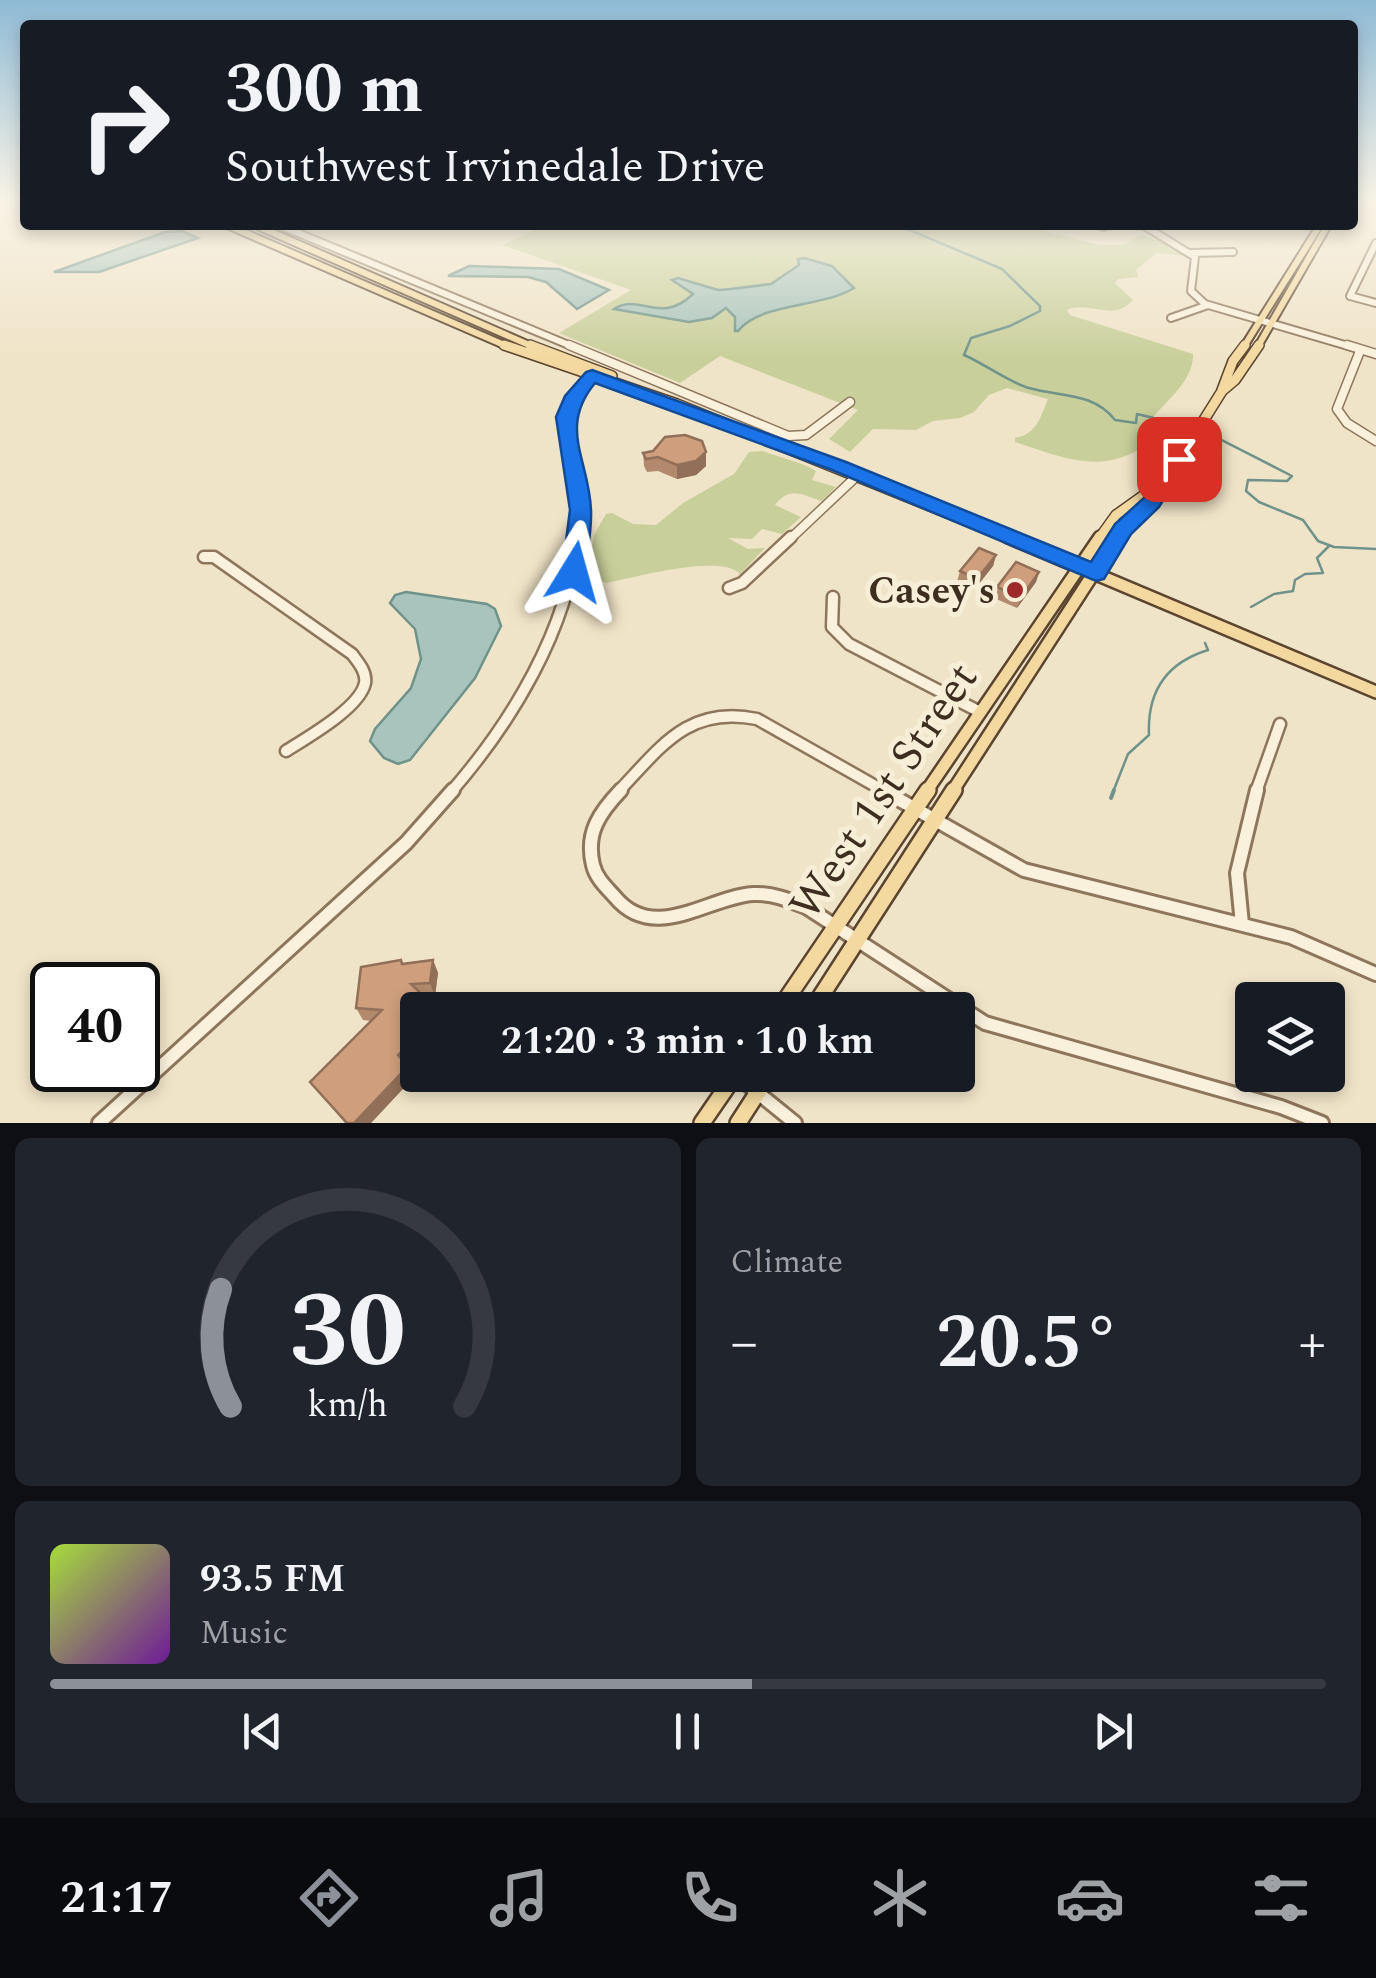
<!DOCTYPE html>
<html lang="en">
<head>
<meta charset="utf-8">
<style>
	body { margin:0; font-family:Spectral,serif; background:#20242c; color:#f1f3f6; height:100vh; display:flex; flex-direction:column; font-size:38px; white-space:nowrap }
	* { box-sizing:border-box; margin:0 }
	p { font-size:32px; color:#9ea1a6 }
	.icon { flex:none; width:55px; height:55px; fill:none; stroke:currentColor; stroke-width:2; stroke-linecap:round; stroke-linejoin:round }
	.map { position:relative; height:1123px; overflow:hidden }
	.side { display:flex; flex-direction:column; gap:15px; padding:15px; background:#0d0f14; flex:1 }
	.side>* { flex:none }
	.banner { position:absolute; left:20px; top:20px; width:1338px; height:210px; border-radius:10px; box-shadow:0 5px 15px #0003; background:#171b24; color:#f1f3f6; overflow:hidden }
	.buttons { position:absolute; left:1235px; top:982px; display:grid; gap:20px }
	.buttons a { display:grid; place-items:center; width:110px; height:110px; border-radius:10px; background:#171b24; box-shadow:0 5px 15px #0003; font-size:50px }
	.speed { position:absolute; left:30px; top:962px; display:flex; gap:20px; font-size:50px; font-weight:700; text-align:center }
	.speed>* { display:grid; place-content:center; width:130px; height:130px; border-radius:50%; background:#171b24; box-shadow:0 5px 15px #0003; line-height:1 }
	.speed .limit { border:5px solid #111; border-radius:15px; background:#fff; color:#111 }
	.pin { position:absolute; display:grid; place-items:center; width:85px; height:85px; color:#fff; margin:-42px; border-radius:20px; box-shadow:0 5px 15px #0006 }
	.me { position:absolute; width:110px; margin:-55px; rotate:8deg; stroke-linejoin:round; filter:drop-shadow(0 0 8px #0008) }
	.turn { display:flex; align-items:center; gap:35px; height:210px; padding:0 40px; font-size:45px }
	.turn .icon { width:130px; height:130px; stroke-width:2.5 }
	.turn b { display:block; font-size:70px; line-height:85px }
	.big { font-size:75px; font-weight:700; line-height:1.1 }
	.side .card { flex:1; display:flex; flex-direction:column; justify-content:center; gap:15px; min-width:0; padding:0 35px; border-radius:15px; background:#20242c }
	.side .dial { align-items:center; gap:0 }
	.dial svg { height:260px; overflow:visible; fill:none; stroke:#363941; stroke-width:7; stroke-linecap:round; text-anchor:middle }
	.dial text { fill:#f1f3f6; stroke:none }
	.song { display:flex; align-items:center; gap:30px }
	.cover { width:120px; height:120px; border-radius:15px; background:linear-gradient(135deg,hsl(80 70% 55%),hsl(280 70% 35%)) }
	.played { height:10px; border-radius:5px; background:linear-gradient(90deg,#8c9099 55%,#363941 55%) }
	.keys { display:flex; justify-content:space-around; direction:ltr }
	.heat { display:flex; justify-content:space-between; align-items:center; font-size:55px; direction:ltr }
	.side .tiles { flex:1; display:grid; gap:15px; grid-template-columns:1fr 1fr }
	.card:last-child { grid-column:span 2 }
	.trip { position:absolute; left:400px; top:992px; width:575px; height:100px; border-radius:10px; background:#171b24; box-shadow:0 5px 15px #0003; font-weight:700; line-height:100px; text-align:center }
	.tabs { display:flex; height:160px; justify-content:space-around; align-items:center; background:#090b0e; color:#9ea1a6 }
	.tabs .icon { width:70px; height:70px }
	.tabs .active { color:#8c9099 }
	.tabs b { font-size:45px; color:#f1f3f6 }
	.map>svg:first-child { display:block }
	.green { fill:#c9cf9b }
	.water { fill:#a9c4bc; stroke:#6f938a; stroke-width:2.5 }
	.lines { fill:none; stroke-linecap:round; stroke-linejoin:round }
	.stream-far1 { stroke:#6f938a; stroke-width:2.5 }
	.stream { stroke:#6f938a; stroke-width:4 }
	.minor-far3-casing { stroke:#8d765c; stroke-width:10 }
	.minor-far2-casing { stroke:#8d765c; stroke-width:11 }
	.minor-far1-casing { stroke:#8d765c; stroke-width:15 }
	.minor-casing { stroke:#8d765c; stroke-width:18 }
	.major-far3-casing { stroke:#5b4430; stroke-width:10 }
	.major-far2-casing { stroke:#5b4430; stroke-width:12 }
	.major-far1-casing { stroke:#5b4430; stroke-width:16 }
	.major-casing { stroke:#5b4430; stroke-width:20 }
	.minor-far3 { stroke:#faf1dc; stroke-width:6 }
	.minor-far2 { stroke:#faf1dc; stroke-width:8 }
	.minor-far1 { stroke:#faf1dc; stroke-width:10 }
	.minor { stroke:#faf1dc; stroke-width:12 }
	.major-far3 { stroke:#f3d9a0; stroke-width:6 }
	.major-far2 { stroke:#f3d9a0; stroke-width:9 }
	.major-far1 { stroke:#f3d9a0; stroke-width:11 }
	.major { stroke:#f3d9a0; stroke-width:15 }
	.wall { fill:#b2896c }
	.shaded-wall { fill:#916f58 }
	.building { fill:#cf9f7d; stroke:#916f58; stroke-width:2.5 }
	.route { fill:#1a73e8; stroke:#114b97; stroke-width:2.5 }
	.poi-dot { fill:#9e2a2b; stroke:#f7eed8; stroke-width:4 }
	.labels { text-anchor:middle; stroke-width:10; stroke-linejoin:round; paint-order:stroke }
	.poi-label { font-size:38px; font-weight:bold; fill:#3d2e20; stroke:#f7eed8; text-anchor:end }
	.near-street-label { font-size:45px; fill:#3d2e20; stroke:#f7eed8 }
</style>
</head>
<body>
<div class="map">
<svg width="1376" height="1123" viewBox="0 0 1376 1123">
	<rect width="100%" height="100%" fill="#f0e4c8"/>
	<path class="green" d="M547,225H1040V230L1100,245H1122L1142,235L1182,249L1187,256L1157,253L1136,270L1138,277L1118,279L1115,283L1133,300C1113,323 1089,300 1067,310L1070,315L1193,354C1194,381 1166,400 1151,420L1158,437C1106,477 1072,461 1015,442V438C1037,434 1040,418 1048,399L1007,388L989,395L974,412L960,418L933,421L916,430L873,429L850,452L829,439L858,410L720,356L680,383L559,333L631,290L502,245Z
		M763,451C780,458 802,462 816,471L812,480L836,487L822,501C802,495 790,485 775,505L801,517L782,534L762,529L752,539L728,538L748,549L765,548L740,574C721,553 633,578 606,583L587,574L594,535L606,514L612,513L633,524L656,525L683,503L734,474L749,452Z"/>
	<path class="water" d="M182,231L198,238L99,272H54L165,232Z
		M804,258L832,266L854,288C822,308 761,302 738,331H735V317L726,308L712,318L689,322L614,309C639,292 660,326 693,294L672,280L678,278L718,290L731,289L771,284L799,265L798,259Z
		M469,266L559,269L609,290L577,309L546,282L528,277L448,276Z
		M406,592L487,604L495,609L501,626L475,678L410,760L398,764L384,758L370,741L375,729L411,688L421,659L415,629L390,603L395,595Z"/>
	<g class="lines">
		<path class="stream-far1" d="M898,225L1002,269L1040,306V311L1010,326L971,338L964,355C985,364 1010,383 1029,388C1061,397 1093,392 1115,420L1136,423L1137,414L1195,428
			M1202,430L1292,476L1287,481L1248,480L1246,491L1259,502L1303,520L1318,541L1334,547L1376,549
			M1251,607L1274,594L1293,591L1295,580L1305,574L1323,573L1317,558L1329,546
			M1113,792L1128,754L1149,735C1147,691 1166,663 1208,650L1205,643"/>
		<path class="stream" d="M1111,798L1114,790"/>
		<g class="minor-far3-casing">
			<path id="minor-far3" d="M279,225L576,348
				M1143,225L1195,257L1191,291L1205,304L1355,348
				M1103,227L1108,225
				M1376,243L1350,296L1376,303
				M1191,253L1233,252
				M1171,318L1208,305"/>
		</g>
		<g class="minor-far2-casing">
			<path id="minor-far2" d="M569,345L788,436L806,435L850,402
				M1347,345L1376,354
				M1360,351L1337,409L1347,423L1376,441
				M577,540L580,510L566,417L571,400L596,372
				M789,540L859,474"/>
		</g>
		<g class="minor-far1-casing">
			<path id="minor-far1" d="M204,557H214L352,654C358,662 367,672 365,683C360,708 306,738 286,751
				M729,588L742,583L791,537
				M833,597L832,627L849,644L980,712
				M451,792C511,723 568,630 577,537
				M618,792C661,747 688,705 757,719L886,792
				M1256,792L1280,724"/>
		</g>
		<g class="minor-casing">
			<path id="minor" d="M621,790C600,812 585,833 593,865C596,878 606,887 615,897C654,944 708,897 753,894C772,893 789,900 806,907L985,1023L1281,1107L1322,1123
				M882,790L1024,870L1291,937L1376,974
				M1242,924L1237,873L1257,790
				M736,1075L795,1123
				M99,1123L406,843L453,790"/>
		</g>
		<g class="major-far3-casing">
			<path id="major-far3" d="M227,225L511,348
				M255,225L536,348
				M1243,348L1320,225
				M1257,348L1328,225"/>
		</g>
		<g class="major-far2-casing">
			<path id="major-far2" d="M504,345L677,404L1014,540
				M530,345L612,376
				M1222,390L1233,361L1245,345
				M1098,540L1116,515L1161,483
				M1115,540L1157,495L1222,391L1235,380L1259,345"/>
		</g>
		<g class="major-far1-casing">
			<path id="major-far1" d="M1008,537L1376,692
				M926,792L1100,537
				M952,792L1117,537"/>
		</g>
		<g class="major-casing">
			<path id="major" d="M779,1010L928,790
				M812,1010L954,790
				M702,1123L735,1075
				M738,1123L769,1075"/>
		</g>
		<use href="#minor-far3" class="minor-far3"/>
		<use href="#minor-far2" class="minor-far2"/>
		<use href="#minor-far1" class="minor-far1"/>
		<use href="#minor" class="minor"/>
		<use href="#major-far3" class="major-far3"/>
		<use href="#major-far2" class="major-far2"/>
		<use href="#major-far1" class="major-far1"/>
		<use href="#major" class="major"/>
	</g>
	<path class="wall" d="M643,453L706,466L696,475L677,479L658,471L647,472L644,466Z
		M996,555L993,566L974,590L957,582L960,571Z
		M1039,572L1036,582L1017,608L994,598L997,587Z
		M433,960L438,973L435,996H424L418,1053L406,1064L414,1077L371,1123H345L310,1082L371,1021L363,1020L356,1008L403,964Z"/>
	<path class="shaded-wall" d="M706,452V466L696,475L677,479V465Z
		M996,555L993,566L974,590L977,579Z
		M1039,572L1036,582L1017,608L1021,598Z
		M433,960L438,973L435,996L430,983Z
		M418,1035V1053L404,1066L398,1055Z
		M408,1066L414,1077L371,1123H354Z"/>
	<path class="building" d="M685,435L702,441L706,452L696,461L677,465L658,457L646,459L643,453L653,451L665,437Z
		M979,548L996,555L977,579L960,571Z
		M1016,562L1039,572L1021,598L997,587Z
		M401,960L402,964L433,960L430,983L411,984L438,1010H418V1035L398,1055L408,1066L354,1123H347L310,1082L382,1010L356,1008L361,967Z"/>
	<linearGradient id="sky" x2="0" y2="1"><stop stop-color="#8fbad6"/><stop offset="0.56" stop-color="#f8f3e6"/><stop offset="1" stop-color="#f8f3e6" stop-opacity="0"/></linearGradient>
	<rect width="1376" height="358" fill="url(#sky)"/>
	<path class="route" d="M592,370L846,462L1091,562L1115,524L1144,498L1172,455L1179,453L1189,459L1159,507L1131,534L1104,579L1096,581L832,470L595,383C558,428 589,459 591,510C592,530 587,552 585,572L574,580L562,572L570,510L556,417L565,396L586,372Z"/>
	<circle class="poi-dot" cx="1015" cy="590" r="10"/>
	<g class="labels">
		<g class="poi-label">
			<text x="995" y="603">Casey's</text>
		</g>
		<g class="near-street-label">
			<text transform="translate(882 790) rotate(-56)" y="16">West 1st Street</text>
		</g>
	</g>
</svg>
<div class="buttons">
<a><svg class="icon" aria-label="layers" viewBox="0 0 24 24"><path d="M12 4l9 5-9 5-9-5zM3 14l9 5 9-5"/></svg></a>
</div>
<div class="speed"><div class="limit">40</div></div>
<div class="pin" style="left:1179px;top:459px;background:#d93025"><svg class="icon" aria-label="arrive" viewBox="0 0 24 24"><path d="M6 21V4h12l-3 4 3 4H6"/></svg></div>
<svg class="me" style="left:574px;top:572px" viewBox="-20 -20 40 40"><path d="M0-17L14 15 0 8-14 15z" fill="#1a73e8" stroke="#fff" stroke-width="4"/></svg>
<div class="trip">21:20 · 3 min · 1.0 km</div>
<div class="banner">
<div class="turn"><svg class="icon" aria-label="right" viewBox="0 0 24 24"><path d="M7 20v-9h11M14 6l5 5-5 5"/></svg><div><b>300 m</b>Southwest Irvinedale Drive</div></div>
</div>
</div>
<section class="side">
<div class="tiles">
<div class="card dial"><svg viewBox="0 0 100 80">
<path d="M14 69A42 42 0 1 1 86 69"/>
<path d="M14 69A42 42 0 0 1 11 33" stroke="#8c9099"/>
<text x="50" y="56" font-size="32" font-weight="700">30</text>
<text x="50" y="72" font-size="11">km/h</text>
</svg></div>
<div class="card"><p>Climate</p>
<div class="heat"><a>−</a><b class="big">20.5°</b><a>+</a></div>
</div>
<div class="card">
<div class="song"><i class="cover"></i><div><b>93.5 FM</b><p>Music</p></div></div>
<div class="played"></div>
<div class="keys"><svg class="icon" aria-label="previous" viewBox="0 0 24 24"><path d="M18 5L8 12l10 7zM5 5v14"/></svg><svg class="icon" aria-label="pause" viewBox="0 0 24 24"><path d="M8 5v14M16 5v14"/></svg><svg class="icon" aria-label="next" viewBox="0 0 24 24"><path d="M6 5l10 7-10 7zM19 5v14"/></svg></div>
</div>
</div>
</section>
<nav class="tabs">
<b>21:17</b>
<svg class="icon active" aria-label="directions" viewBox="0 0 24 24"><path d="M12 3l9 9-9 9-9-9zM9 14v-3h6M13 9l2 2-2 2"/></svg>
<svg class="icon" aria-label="music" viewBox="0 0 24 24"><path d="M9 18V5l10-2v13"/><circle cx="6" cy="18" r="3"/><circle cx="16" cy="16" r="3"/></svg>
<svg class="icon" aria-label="phone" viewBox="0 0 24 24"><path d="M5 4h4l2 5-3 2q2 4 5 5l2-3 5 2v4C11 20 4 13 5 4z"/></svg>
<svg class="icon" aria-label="climate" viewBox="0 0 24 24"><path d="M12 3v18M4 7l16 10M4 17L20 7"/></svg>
<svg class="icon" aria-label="car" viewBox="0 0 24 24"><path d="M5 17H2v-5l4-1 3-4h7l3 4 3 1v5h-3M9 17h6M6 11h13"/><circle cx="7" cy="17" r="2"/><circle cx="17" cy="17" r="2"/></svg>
<svg class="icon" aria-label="filters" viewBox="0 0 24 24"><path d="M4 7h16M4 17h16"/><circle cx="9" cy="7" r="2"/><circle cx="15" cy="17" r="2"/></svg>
</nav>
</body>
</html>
